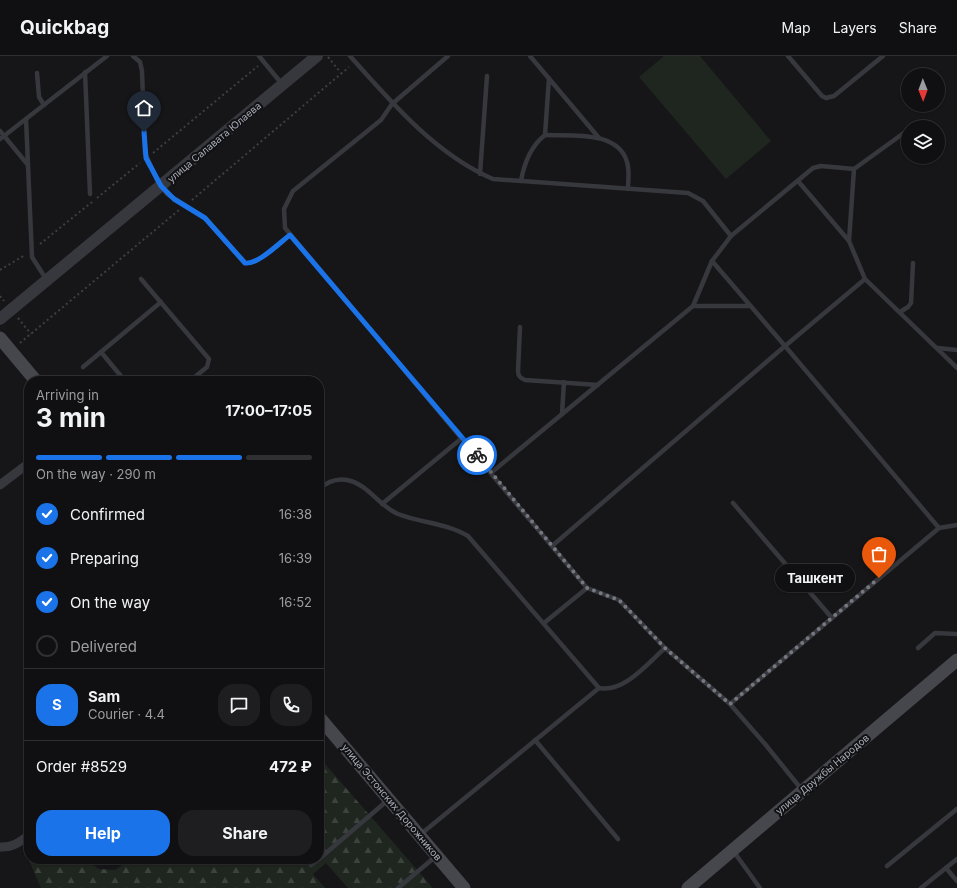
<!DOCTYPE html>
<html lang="en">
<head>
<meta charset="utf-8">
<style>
	body { margin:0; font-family:Inter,sans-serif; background:#1e1e20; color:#f1f3f6; height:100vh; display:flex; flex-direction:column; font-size:15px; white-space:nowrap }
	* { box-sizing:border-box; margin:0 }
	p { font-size:13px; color:#9c9d9f }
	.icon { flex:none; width:22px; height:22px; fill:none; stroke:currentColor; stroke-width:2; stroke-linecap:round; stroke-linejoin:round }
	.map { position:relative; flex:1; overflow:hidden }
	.details { position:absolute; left:24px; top:320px; width:300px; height:488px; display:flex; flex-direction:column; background:#101012; border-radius:16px; box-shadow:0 1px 3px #0004,0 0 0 1px #303032 }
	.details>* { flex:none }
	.needle { width:26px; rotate:179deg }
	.tools { position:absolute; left:901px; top:12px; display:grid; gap:8px }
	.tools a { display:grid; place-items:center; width:44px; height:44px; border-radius:50%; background:#101012; box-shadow:0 1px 3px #0004,0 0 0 1px #303032; font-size:20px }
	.pin { position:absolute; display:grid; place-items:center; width:34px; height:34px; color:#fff; margin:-41px -17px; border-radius:50% 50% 50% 0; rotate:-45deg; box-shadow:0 0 4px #0007 }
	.pin .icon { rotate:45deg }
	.courier { position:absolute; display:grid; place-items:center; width:40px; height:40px; margin:-20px; border:3px solid #1a73e8; border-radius:50%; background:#fff; color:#222; box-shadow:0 1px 5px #0007 }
	.bubble { position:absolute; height:28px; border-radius:14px; background:#101012; box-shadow:0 1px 3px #0004,0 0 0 1px #303032; font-size:13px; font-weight:700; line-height:28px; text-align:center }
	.headline em { font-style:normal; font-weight:700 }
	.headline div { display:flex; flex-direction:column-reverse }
	.headline { display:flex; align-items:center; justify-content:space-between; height:68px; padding:0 12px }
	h1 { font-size:26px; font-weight:700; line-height:30px }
	.bar { display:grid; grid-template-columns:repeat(4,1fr); gap:6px 4px; align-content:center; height:48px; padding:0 12px }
	.bar i { height:5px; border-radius:3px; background:#303032 }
	.bar .active { background:#1a73e8 }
	.bar p { grid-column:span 4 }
	.line { display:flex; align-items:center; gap:10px; padding:0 12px; border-top:1px solid #303032 }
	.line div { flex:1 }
	.round { display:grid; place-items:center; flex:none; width:42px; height:42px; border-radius:16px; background:#1e1e20 }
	ol { padding:0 12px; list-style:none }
	li { display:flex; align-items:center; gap:12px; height:44px }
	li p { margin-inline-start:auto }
	li .icon { padding:4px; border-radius:50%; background:#1a73e8; color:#fff; stroke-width:4 }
	li:last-child { color:#9c9d9f }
	li i { width:22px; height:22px; border:2px solid #303032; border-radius:50% }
	.button { display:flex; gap:8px; margin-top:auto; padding:8px 12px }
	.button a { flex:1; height:46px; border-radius:16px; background:#1a73e8; color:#fff; font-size:16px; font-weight:700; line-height:46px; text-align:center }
	.button a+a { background:#1e1e20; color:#f1f3f6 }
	header { display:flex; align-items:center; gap:24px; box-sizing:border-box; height:56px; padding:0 20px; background:#101012; border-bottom:1px solid #303032 }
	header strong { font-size:19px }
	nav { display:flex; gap:22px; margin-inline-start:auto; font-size:14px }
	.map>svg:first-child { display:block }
	.forest { fill:url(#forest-firs) }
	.garden { fill:#1e261f }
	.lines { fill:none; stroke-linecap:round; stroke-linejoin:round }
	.path { stroke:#3d3f44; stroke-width:2; stroke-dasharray:2 3; stroke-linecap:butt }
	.service { stroke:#37383d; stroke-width:4.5 }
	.minor { stroke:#37383d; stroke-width:9 }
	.tertiary { stroke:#37383d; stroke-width:12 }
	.secondary { stroke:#45474d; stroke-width:13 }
	.done { stroke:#757880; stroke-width:4; stroke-dasharray:0 7.2 }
	.route { stroke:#1a73e8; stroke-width:5 }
	.labels { text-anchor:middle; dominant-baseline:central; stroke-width:4; stroke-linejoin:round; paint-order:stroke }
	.street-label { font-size:10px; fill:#a8adb8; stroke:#111113 }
</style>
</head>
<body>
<header>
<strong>Quickbag</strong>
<nav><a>Map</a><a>Layers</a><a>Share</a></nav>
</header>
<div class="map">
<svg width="957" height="832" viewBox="0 0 957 832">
	<defs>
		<pattern id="forest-firs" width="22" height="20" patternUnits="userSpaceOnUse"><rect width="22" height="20" fill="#1e261f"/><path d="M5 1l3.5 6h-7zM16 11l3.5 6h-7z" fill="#3c433d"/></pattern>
	</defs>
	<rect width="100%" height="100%" fill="#161618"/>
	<path class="forest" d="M319,701l114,131h-85l-22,-25 -13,11 12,14h-284l-13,-30 57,1 14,10 16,1 16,-11h188z"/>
	<path class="garden" d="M664,0h36l71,85 -45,38 -87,-102z"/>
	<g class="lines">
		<g class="path">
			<path d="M328,1l13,16"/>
			<path d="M153,97l105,-87"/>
			<path d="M97,142l43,-35"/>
			<path d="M192,144l157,-133"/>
			<path d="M40,188l52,-42"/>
			<path d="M0,214l25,-15"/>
			<path d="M0,240l4,5"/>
			<path d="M18,262l13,16"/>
			<path d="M20,287l159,-133"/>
		</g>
		<g class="service">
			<path d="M133,0l7,6 2,9 3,82 13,29 9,12 38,24 40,45c13,2 34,-20 45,-28"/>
			<path d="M259,0l23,28"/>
			<path d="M350,0c40,45 86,99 143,123l195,14 15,8 28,35"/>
			<path d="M448,0l-56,48 -11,16 -88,71 -9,18 1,19 302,360 32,12 46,48"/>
			<path d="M530,0l69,82"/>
			<path d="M788,0l34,40 4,2 8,-2 49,-40"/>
			<path d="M85,16l5,122"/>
			<path d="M37,17l2,24 5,8"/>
			<path d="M26,63l2,46"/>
			<path d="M0,75l28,34 4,92 14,22"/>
			<path d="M545,79c25,1 73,-5 82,27 3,9 1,18 1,27"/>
			<path d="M0,83l107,-83"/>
			<path d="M480,118l7,-98"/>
			<path d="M521,125c3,-17 10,-35 24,-46l4,-57"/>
			<path d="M798,125l51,60 16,38"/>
			<path d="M849,185l5,-72 54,-39"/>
			<path d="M141,223l68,80 -2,8 -17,14"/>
			<path d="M693,250h57"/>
			<path d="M900,256l8,-5 3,-4 2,-40"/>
			<path d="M520,271l-2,44c0,5 2,7 7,9l73,5"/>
			<path d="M938,292l19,2"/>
			<path d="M101,296l24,29"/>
			<path d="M83,311l78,-65"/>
			<path d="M562,358l2,-32"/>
			<path d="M492,416l201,-166 19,-45 19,-25 82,-68 8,-2 33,3"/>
			<path d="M319,433c8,-7 18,-11 28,-9 21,4 32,26 51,34 23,9 49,9 70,22l131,152c25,5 49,-25 66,-40l65,56"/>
			<path d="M733,447l99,115"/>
			<path d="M382,448l80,-66"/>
			<path d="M939,472l18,-3"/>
			<path d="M552,490l233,-200 -73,-85"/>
			<path d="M544,567l43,-35"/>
			<path d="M918,592l17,-15 22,1"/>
			<path d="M535,684l83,99"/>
			<path d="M802,734l-37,-46 -35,-40 209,-176 -154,-182 80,-67 92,89"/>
			<path d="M421,778l178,-146"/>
			<path d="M734,796l26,36"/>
			<path d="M319,803l69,-59"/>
			<path d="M311,809l8,-6"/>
			<path d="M887,810l70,-57"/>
			<path d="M946,812l11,13"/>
			<path d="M398,832l37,-31"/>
			<path d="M921,832l36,-29"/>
		</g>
		<g class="minor">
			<path d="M0,429l29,-22"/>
			<path d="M0,791c12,1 20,-5 29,-12"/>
		</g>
		<path class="tertiary" d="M0,263l317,-263"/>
		<g class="secondary">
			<path d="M0,282l36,43"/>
			<path d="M319,661l145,171"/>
			<path d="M688,832l269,-228"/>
		</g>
	</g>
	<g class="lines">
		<path class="done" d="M477,399l110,133 32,12 46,48 65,56 149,-126"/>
		<path class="route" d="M144,76l2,26 15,28 13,13 31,19 40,45c13,2 34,-20 45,-28l187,220"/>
	</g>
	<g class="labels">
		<g class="street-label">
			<text transform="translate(214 86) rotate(-40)">улица Салавата Юлаева</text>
			<text transform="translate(822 718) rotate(-40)">улица Дружбы Народов</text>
			<text transform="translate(392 746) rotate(50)">улица Эстонских Дорожников</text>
		</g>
	</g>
</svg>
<div class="tools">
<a><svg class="needle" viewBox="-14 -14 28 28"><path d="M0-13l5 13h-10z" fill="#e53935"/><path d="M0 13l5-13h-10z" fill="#9c9d9f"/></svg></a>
<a><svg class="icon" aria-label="layers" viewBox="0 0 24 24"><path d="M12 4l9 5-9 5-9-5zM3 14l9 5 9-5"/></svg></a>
</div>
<div class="pin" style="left:879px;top:522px;background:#ea580c"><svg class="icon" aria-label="bag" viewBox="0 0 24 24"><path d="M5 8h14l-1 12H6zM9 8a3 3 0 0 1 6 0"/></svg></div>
<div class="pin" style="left:144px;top:76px;background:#1f2937"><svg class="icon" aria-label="home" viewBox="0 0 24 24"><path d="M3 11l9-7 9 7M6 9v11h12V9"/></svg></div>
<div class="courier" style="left:477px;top:399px"><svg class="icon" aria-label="bike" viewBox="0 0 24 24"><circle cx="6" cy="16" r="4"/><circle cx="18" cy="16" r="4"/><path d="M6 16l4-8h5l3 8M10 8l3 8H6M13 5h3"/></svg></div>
<div class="bubble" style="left:775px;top:508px;width:80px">Ташкент</div>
<section class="details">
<div class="headline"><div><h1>3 min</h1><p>Arriving in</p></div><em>17:00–17:05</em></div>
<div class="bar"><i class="active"></i><i class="active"></i><i class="active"></i><i></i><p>On the way · 290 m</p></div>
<ol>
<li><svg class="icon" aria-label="check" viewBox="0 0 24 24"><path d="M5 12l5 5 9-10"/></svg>Confirmed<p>16:38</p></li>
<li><svg class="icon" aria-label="check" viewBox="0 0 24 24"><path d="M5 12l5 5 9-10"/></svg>Preparing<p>16:39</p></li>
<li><svg class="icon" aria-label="check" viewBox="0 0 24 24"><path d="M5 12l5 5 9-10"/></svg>On the way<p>16:52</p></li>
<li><i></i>Delivered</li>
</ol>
<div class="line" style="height:72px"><b class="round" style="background:#1a73e8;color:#fff">S</b><div><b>Sam</b><p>Courier · 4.4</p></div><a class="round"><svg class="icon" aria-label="chat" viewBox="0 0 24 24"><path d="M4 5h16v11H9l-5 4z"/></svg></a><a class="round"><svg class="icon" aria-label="phone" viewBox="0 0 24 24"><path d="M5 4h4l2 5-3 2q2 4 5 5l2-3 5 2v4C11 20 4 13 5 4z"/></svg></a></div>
<div class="line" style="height:52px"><div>Order #8529</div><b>472 ₽</b></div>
<div class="button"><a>Help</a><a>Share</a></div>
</section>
</div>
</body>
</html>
